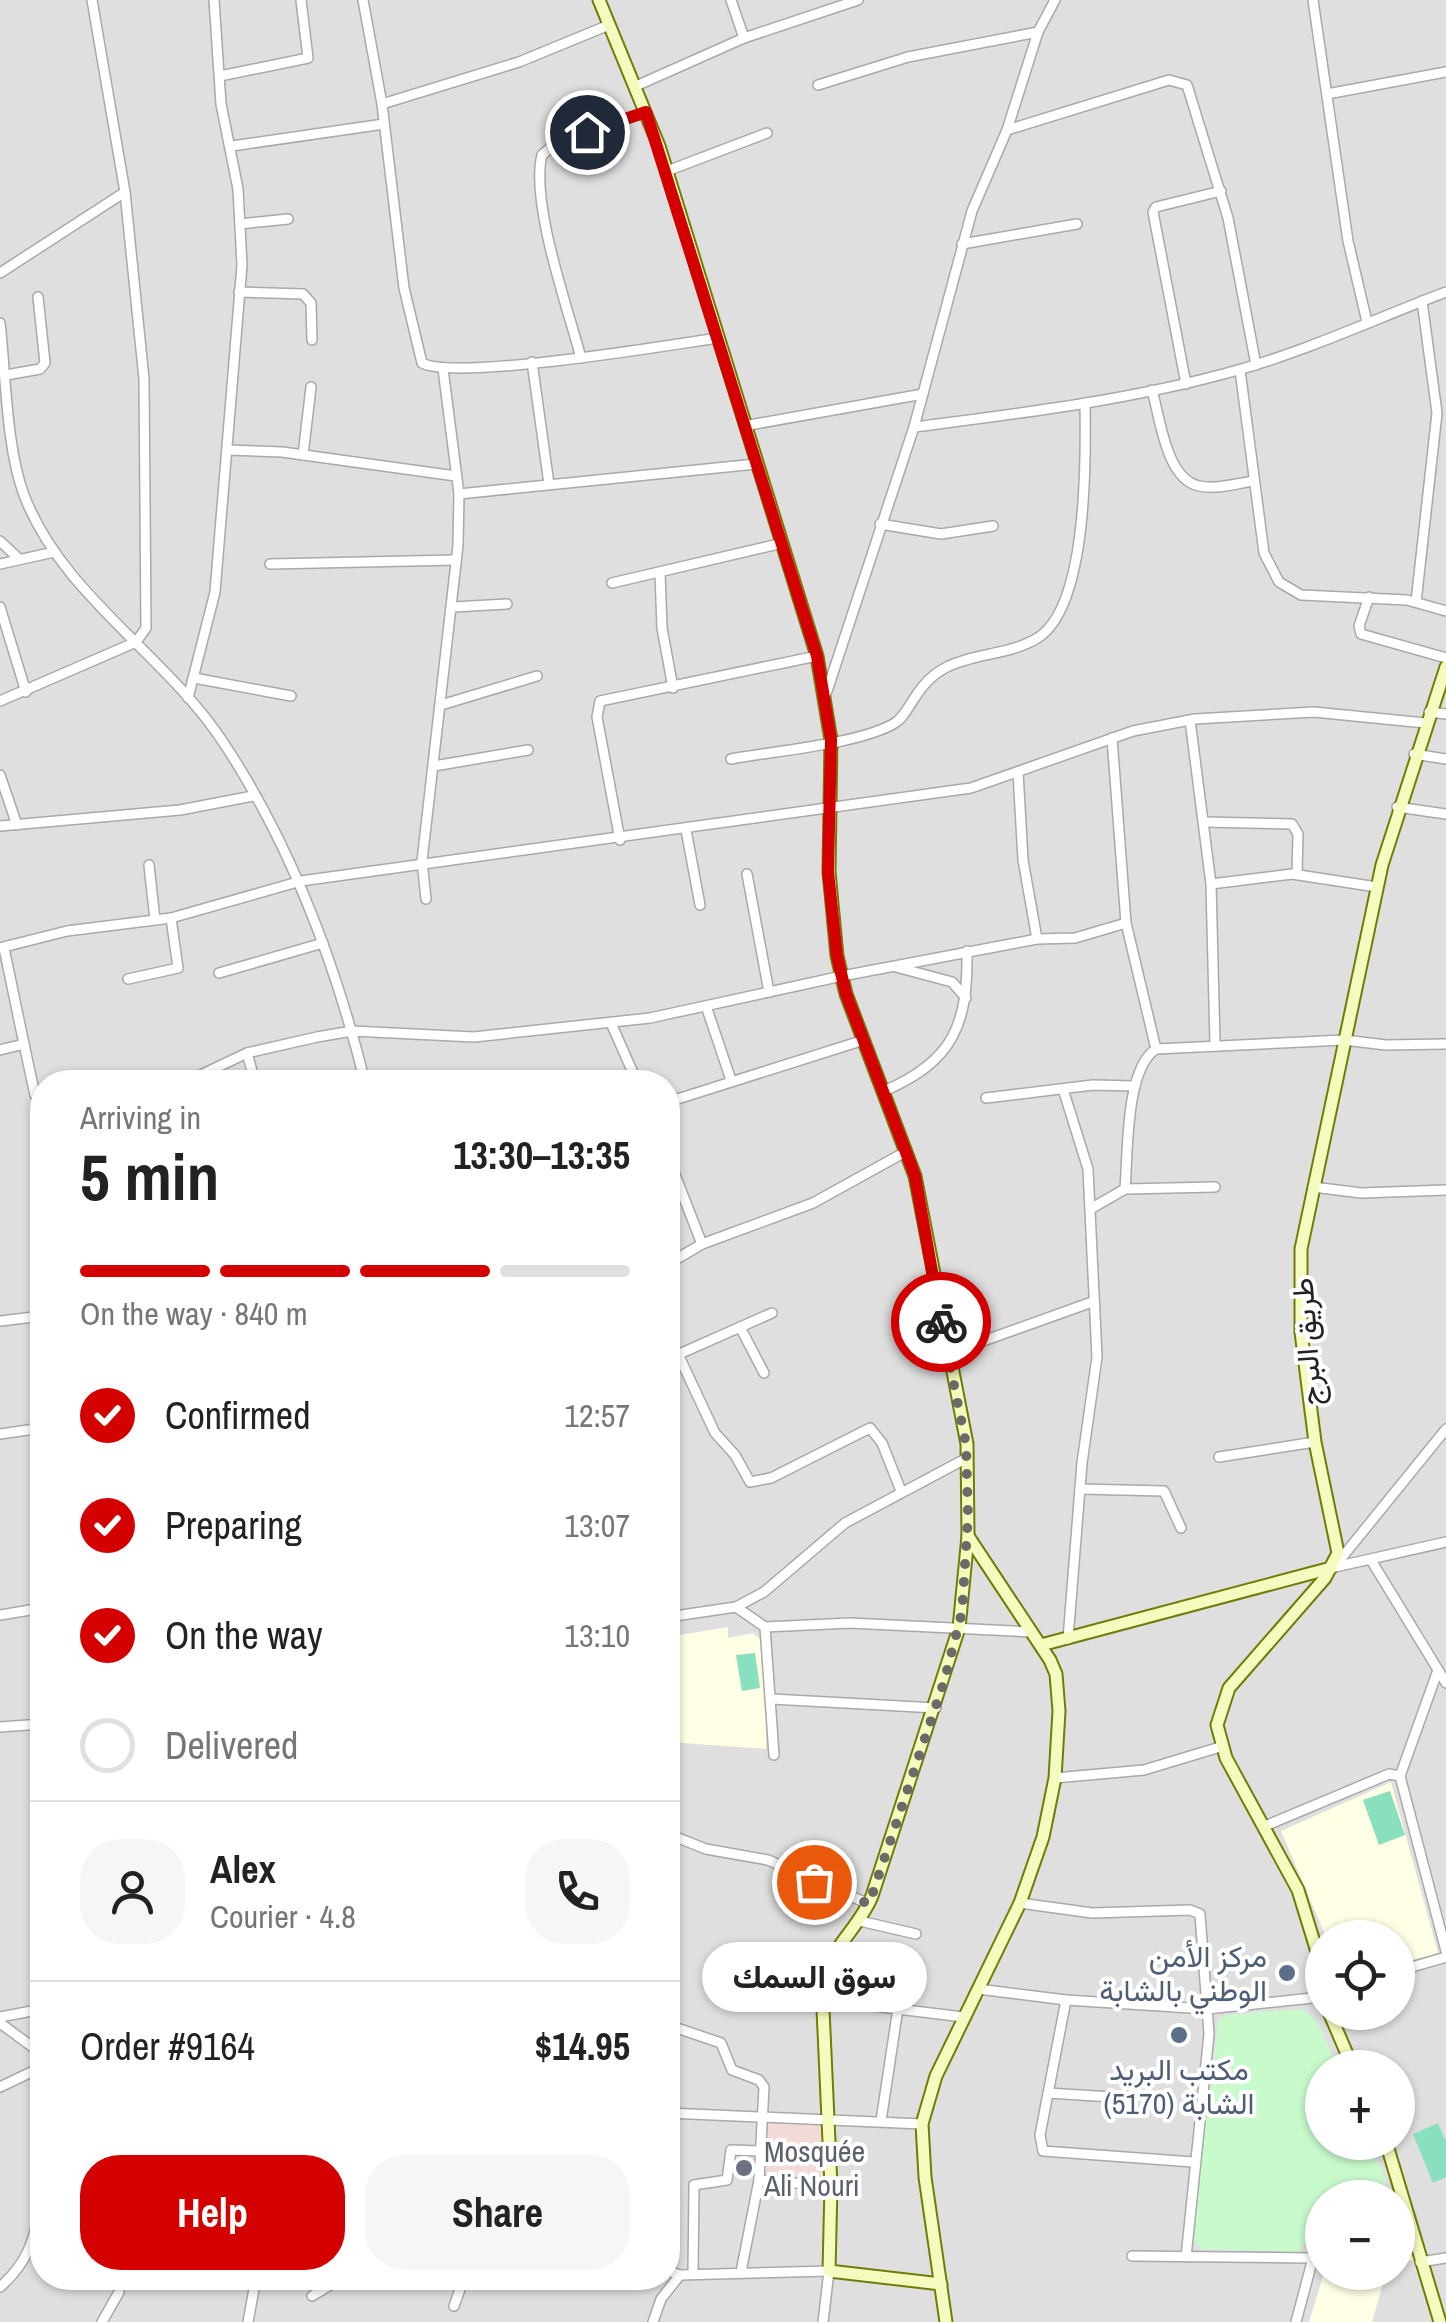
<!DOCTYPE html>
<html lang="en">
<head>
<meta charset="utf-8">
<style>
	body { margin:0; font-family:"Archivo Narrow",Vazirmatn,sans-serif; background:#f6f6f6; color:#222; height:100vh; display:flex; flex-direction:column; font-size:38px; white-space:nowrap }
	* { box-sizing:border-box; margin:0 }
	p { font-size:32px; color:#767676 }
	.icon { flex:none; width:55px; height:55px; fill:none; stroke:currentColor; stroke-width:2; stroke-linecap:round; stroke-linejoin:round }
	.map { position:relative; flex:1; overflow:hidden }
	.panel { position:absolute; left:30px; top:1070px; width:650px; height:1220px; display:flex; flex-direction:column; background:#fff; border-radius:40px; box-shadow:0 2px 8px #0004 }
	.panel>* { flex:none }
	.buttons { position:absolute; left:1305px; top:1920px; display:grid; gap:20px }
	.buttons a { display:grid; place-items:center; width:110px; height:110px; border-radius:50%; background:#fff; box-shadow:0 2px 8px #0004; font-size:50px }
	.pin { position:absolute; display:grid; place-items:center; width:85px; height:85px; color:#fff; margin:-42px; border:5px solid #fff; border-radius:50%; box-shadow:0 2px 10px #0007 }
	.courier { position:absolute; display:grid; place-items:center; width:100px; height:100px; margin:-50px; border:8px solid #d40000; border-radius:50%; background:#fff; color:#222; box-shadow:0 2px 12px #0007 }
	.bubble { position:absolute; height:70px; border-radius:35px; background:#fff; box-shadow:0 2px 8px #0004; font-size:32px; font-weight:800; line-height:70px; text-align:center }
	.overview em { font-style:normal; font-weight:800 }
	.overview div { display:flex; flex-direction:column-reverse }
	.overview { display:flex; align-items:center; justify-content:space-between; height:170px; padding:0 50px }
	h1 { font-size:65px; font-weight:800; line-height:75px }
	.bar { display:grid; grid-template-columns:repeat(4,1fr); gap:15px 10px; align-content:center; height:120px; padding:0 50px }
	.bar i { height:12px; border-radius:8px; background:#e0e0e0 }
	.bar .on { background:#d40000 }
	.bar p { grid-column:span 4 }
	.line { display:flex; align-items:center; gap:25px; padding:0 50px; border-top:2px solid #e0e0e0 }
	.line div { flex:1 }
	.round { display:grid; place-items:center; flex:none; width:105px; height:105px; border-radius:40px; background:#f6f6f6 }
	ol { padding:0 50px; list-style:none }
	li { display:flex; align-items:center; gap:30px; height:110px }
	li p { margin-inline-start:auto }
	li .icon { padding:10px; border-radius:50%; background:#d40000; color:#fff; stroke-width:4 }
	li:last-child { color:#767676 }
	li i { width:55px; height:55px; border:5px solid #e0e0e0; border-radius:50% }
	.button { display:flex; gap:20px; margin-top:auto; padding:20px 50px }
	.button a { flex:1; height:115px; border-radius:40px; background:#d40000; color:#fff; font-size:40px; font-weight:800; line-height:115px; text-align:center }
	.button a+a { background:#f6f6f6; color:#222 }
	.map>svg:first-child { display:block }
	.residential { fill:#e0dfdf; fill-rule:evenodd }
	.commercial { fill:#f2dad9 }
	.education { fill:#ffffe5 }
	.park { fill:#c8facc }
	.pitch { fill:#88e0be }
	.lines { fill:none; stroke-linecap:round; stroke-linejoin:round }
	.street-casing { stroke:#a9a9a9; stroke-width:12 }
	.secondary-casing { stroke:#707d05; stroke-width:15 }
	.street { stroke:#fff; stroke-width:9 }
	.secondary { stroke:#f7fabf; stroke-width:11 }
	.done { stroke:#6b6a68; stroke-width:10; stroke-dasharray:0 18 }
	.route { stroke:#d40000; stroke-width:12 }
	.service-dot { fill:#5c6f8a; stroke:#fff; stroke-width:4 }
	.worship-dot { fill:#6b7280; stroke:#fff; stroke-width:4 }
	.labels { text-anchor:middle; dominant-baseline:central; stroke-width:8; stroke-linejoin:round; paint-order:stroke }
	.street-label { font-size:30px; fill:#222; stroke:#fff }
	.service-label { font-size:30px; fill:#4e5e75; stroke:#fff; text-anchor:end }
	.worship-label { font-size:30px; fill:#5b616d; stroke:#fff; text-anchor:start }
</style>
</head>
<body>
<div class="map">
<svg width="1446" height="2322" viewBox="0 0 1446 2322">
	<rect width="100%" height="100%" fill="#f2efe9"/>
	<path class="residential" d="M0,0h1446v2322h-1446zM42,1082h626v1196h-626zM1322,1938h76v74h-76zM1322,2068h76v74h-76zM1322,2198h76v74h-76z"/>
	<path class="commercial" d="M758,2121l66,3 1,66 -70,-4z"/>
	<g class="education">
		<path d="M728,1627v11l25,-5 13,11v105l-98,-7v-105z"/>
		<path d="M1391,1782l47,171 -40,11v-26l-72,-1 -45,-106z"/>
		<path d="M1408,2201l15,57 -25,5v-60z"/>
		<path d="M1324,2273h62l-14,49h-63z"/>
	</g>
	<path class="park" d="M1302,2009l15,12 21,46 -16,1v74l48,1 16,37 -2,10 -12,7 -50,1v12l-5,1 -8,27 -12,14 -94,-3 -9,-8 9,-124 6,-6 9,-91 8,-5z"/>
	<g class="pitch">
		<path d="M755,1653l5,35 -18,3 -6,-36z"/>
		<path d="M1390,1791l15,44 -26,10 -16,-45z"/>
		<path d="M1438,2123l8,19v35l-13,6 -20,-49z"/>
	</g>
	<g class="lines">
		<g class="street-casing">
			<g id="street">
				<path d="M363,0l19,104 22,184 18,75c34,18 247,-18 296,-25"/>
				<path d="M731,0l13,38"/>
				<path d="M1313,0l35,241 19,81"/>
				<path d="M220,76l88,-18 -7,-58"/>
				<path d="M818,85l90,-28 130,-25"/>
				<path d="M636,86l108,-48 114,-38"/>
				<path d="M1327,94l119,-22"/>
				<path d="M382,104l137,-42 90,-37"/>
				<path d="M1007,130l162,-50 18,5 41,133 28,147"/>
				<path d="M232,146l152,-22"/>
				<path d="M667,171l100,-38"/>
				<path d="M240,224l48,-5"/>
				<path d="M962,244l115,-20"/>
				<path d="M0,273l125,-81"/>
				<path d="M239,292l64,2 8,9 1,37"/>
				<path d="M0,323c6,52 6,124 24,172 38,100 141,159 199,247 69,104 112,220 142,340"/>
				<path d="M581,358c-13,-49 -51,-156 -39,-203l15,-13 89,-30"/>
				<path d="M532,362l17,122"/>
				<path d="M1240,370l24,183 15,29 22,13 106,5 39,11"/>
				<path d="M6,375l34,-6 5,-6 -7,-66"/>
				<path d="M1186,384l-33,-172 3,-5 65,-16"/>
				<path d="M1152,390c8,28 14,89 47,96 17,4 39,-3 55,-5"/>
				<path d="M744,426l179,-32"/>
				<path d="M914,427c108,-14 218,-27 324,-57 71,-20 139,-52 208,-78"/>
				<path d="M227,450l55,2 174,24"/>
				<path d="M303,455l8,-68"/>
				<path d="M459,494l297,-30"/>
				<path d="M880,524l61,10 52,-8"/>
				<path d="M0,541l18,17"/>
				<path d="M0,564l54,-12"/>
				<path d="M270,564l186,-4"/>
				<path d="M660,573l2,55 11,60"/>
				<path d="M612,583l171,-40"/>
				<path d="M1369,597l-10,29 2,8 85,24"/>
				<path d="M1416,602l21,-189 -15,-112"/>
				<path d="M0,607l26,85"/>
				<path d="M453,607l54,-3"/>
				<path d="M194,678l97,18"/>
				<path d="M826,694l88,-267 58,-216 35,-81 31,-98 17,-32"/>
				<path d="M188,698l27,-106 27,-327 -4,-76 -17,-85 -7,-104"/>
				<path d="M0,701l136,-59 10,-14 -2,-249 -19,-187 -33,-192"/>
				<path d="M441,705l96,-29"/>
				<path d="M1429,712l17,2"/>
				<path d="M1190,720l21,164 4,159"/>
				<path d="M1112,738l14,185"/>
				<path d="M1414,754l32,5"/>
				<path d="M731,759c43,-8 129,-15 164,-36 15,-9 20,-39 50,-55 28,-15 67,-13 94,-31 49,-33 47,-181 46,-234"/>
				<path d="M434,766l94,-16"/>
				<path d="M1018,772l5,88 14,79"/>
				<path d="M0,775l17,50"/>
				<path d="M1397,807l49,7"/>
				<path d="M1204,822l88,2 6,10 -1,40"/>
				<path d="M0,826l180,-16 73,-14"/>
				<path d="M686,830l14,75"/>
				<path d="M620,840l-23,-123 3,-16 217,-45"/>
				<path d="M149,865l6,55"/>
				<path d="M747,874l22,118"/>
				<path d="M1211,884l81,-10 85,13"/>
				<path d="M426,899l-4,-38 36,-316 1,-51 -16,-125"/>
				<path d="M0,948l67,-17 104,-13 130,-37 670,-93 162,-57 62,-12 119,-7 111,11"/>
				<path d="M4,948l20,96"/>
				<path d="M896,967l56,15 14,16"/>
				<path d="M219,973l104,-30"/>
				<path d="M128,979l50,-11 -7,-50"/>
				<path d="M706,1006l25,74"/>
				<path d="M611,1023l26,59"/>
				<path d="M0,1050l24,-6 11,51"/>
				<path d="M247,1053l8,29"/>
				<path d="M167,1082h19"/>
				<path d="M186,1082l61,-29 70,-16 35,-6 122,6 176,-19 192,-42 195,-37 38,-1 51,-15 30,126"/>
				<path d="M1063,1089l25,80 9,188 -15,106 -14,176"/>
				<path d="M884,1091c70,-30 84,-67 83,-140"/>
				<path d="M986,1098l107,-13 42,1"/>
				<path d="M668,1102l196,-62"/>
				<path d="M668,1157l34,87"/>
				<path d="M1313,1187l48,6 85,-3"/>
				<path d="M1125,1189c3,-35 0,-120 31,-140l188,-9 42,5 60,-1"/>
				<path d="M1092,1208l33,-19 90,-2"/>
				<path d="M668,1264l34,-20 111,-41 94,-52"/>
				<path d="M0,1321l42,-5"/>
				<path d="M740,1327l24,46"/>
				<path d="M678,1354l37,79 20,22 15,27 21,-4 99,-50 12,15 19,48"/>
				<path d="M947,1354l145,-52"/>
				<path d="M668,1359l104,-46"/>
				<path d="M0,1434l42,-6"/>
				<path d="M1219,1457l96,-15"/>
				<path d="M1080,1489l84,2 17,37"/>
				<path d="M1371,1560l75,123"/>
				<path d="M1335,1566l111,-137"/>
				<path d="M1335,1567l111,-25"/>
				<path d="M736,1607l29,20 85,-4 181,9"/>
				<path d="M0,1615l42,-7"/>
				<path d="M668,1617l68,-10 28,-15 81,-69 122,-65"/>
				<path d="M765,1627l9,128"/>
				<path d="M772,1699l164,9"/>
				<path d="M0,1727l42,-3"/>
				<path d="M1400,1776l38,-106"/>
				<path d="M1055,1778l89,-8 76,-23"/>
				<path d="M1265,1826l124,-52 11,2 46,175"/>
				<path d="M668,1834l38,15 62,11 101,44"/>
				<path d="M1020,1903l72,10 98,-3 10,4 9,120 -23,223"/>
				<path d="M860,1921l56,13"/>
				<path d="M1398,1971l48,-14"/>
				<path d="M978,1989l88,11 141,9 115,-12"/>
				<path d="M714,1991l108,-4"/>
				<path d="M1066,2000l-26,135 3,16 150,11"/>
				<path d="M821,2006l44,-1 98,12"/>
				<path d="M0,2017l42,-8"/>
				<path d="M0,2023l42,31"/>
				<path d="M668,2025l53,18 11,27 27,10 5,7 -5,93 -18,92"/>
				<path d="M0,2087l42,-20"/>
				<path d="M1048,2093l80,5"/>
				<path d="M668,2113l254,11"/>
				<path d="M881,2121l17,-113"/>
				<path d="M759,2180l72,6"/>
				<path d="M1132,2256l179,2"/>
				<path d="M1420,2262l26,-4"/>
				<path d="M668,2271l12,4 149,-4 -6,51"/>
				<path d="M693,2274l1,-89 33,-5 4,-30 29,1"/>
				<path d="M0,2287c28,-24 34,-48 42,-83"/>
				<path d="M312,2296l30,-18"/>
				<path d="M454,2306l10,-28"/>
				<path d="M102,2322l17,-30"/>
				<path d="M248,2322l8,-44"/>
				<path d="M653,2322l8,-23 19,-24"/>
				<path d="M1296,2322l26,-98"/>
			</g>
		</g>
		<g class="secondary-casing">
			<g id="secondary">
				<path d="M599,0l60,146 158,510 14,84 -2,132 8,84 9,38 69,182 52,268 1,92 -9,92 -87,268c-13,33 -46,55 -50,91l9,199 -2,85 112,13"/>
				<path d="M1041,1645l290,-77"/>
				<path d="M1322,1968l-24,-78 -72,-132 -9,-33 12,-37 96,-110 13,-25 -23,-111 -14,-110v-83l81,-384 64,-198"/>
				<path d="M1329,2012l24,56"/>
				<path d="M1386,2142l54,180"/>
				<path d="M946,2322l-21,-145 -3,-53 14,-48 84,-173 23,-66 12,-59 4,-67 -3,-37 -6,-14 -82,-124"/>
			</g>
		</g>
		<use href="#street" class="street"/>
		<use href="#secondary" class="secondary"/>
	</g>
	<g class="lines">
		<path class="done" d="M814,1882l55,22 75,-222 18,-70 6,-96 -2,-72 -25,-122"/>
		<path class="route" d="M587,132l59,-20 171,544 14,84 -3,132 9,84 9,38 69,182 26,146"/>
	</g>
	<g class="service-dot">
		<circle cx="1287" cy="1973" r="10"/>
		<circle cx="1179" cy="2035" r="10"/>
	</g>
	<circle class="worship-dot" cx="744" cy="2168" r="10"/>
	<g class="labels">
		<g class="street-label">
			<text transform="translate(1306 1342) rotate(-94)">طريق البرج</text>
		</g>
		<g class="service-label">
			<text x="1267" y="1956">مركز الأمن<tspan x="1267" dy="34">الوطني بالشابة</tspan></text>
			<text x="1179" y="2069" text-anchor="middle">مكتب البريد<tspan x="1179" dy="34">الشابة (5170)</tspan></text>
		</g>
		<g class="worship-label">
			<text x="764" y="2151">Mosquée<tspan x="764" dy="34">Ali Nouri</tspan></text>
		</g>
	</g>
</svg>
<div class="buttons">
<a><svg class="icon" aria-label="locate" viewBox="0 0 24 24"><circle cx="12" cy="12" r="6"/><path d="M12 2v4M12 18v4M2 12h4M18 12h4"/></svg></a>
<a>+</a>
<a>−</a>
</div>
<div class="pin" style="left:814px;top:1882px;background:#ea580c"><svg class="icon" aria-label="bag" viewBox="0 0 24 24"><path d="M5 8h14l-1 12H6zM9 8a3 3 0 0 1 6 0"/></svg></div>
<div class="pin" style="left:587px;top:132px;background:#1f2937"><svg class="icon" aria-label="home" viewBox="0 0 24 24"><path d="M3 11l9-7 9 7M6 9v11h12V9"/></svg></div>
<div class="courier" style="left:941px;top:1322px"><svg class="icon" aria-label="bike" viewBox="0 0 24 24"><circle cx="6" cy="16" r="4"/><circle cx="18" cy="16" r="4"/><path d="M6 16l4-8h5l3 8M10 8l3 8H6M13 5h3"/></svg></div>
<div class="bubble" style="left:702px;top:1942px;width:225px">سوق السمك</div>
<section class="panel">
<div class="overview"><div><h1>5 min</h1><p>Arriving in</p></div><em>13:30–13:35</em></div>
<div class="bar"><i class="on"></i><i class="on"></i><i class="on"></i><i></i><p>On the way · 840 m</p></div>
<ol>
<li><svg class="icon" aria-label="check" viewBox="0 0 24 24"><path d="M5 12l5 5 9-10"/></svg>Confirmed<p>12:57</p></li>
<li><svg class="icon" aria-label="check" viewBox="0 0 24 24"><path d="M5 12l5 5 9-10"/></svg>Preparing<p>13:07</p></li>
<li><svg class="icon" aria-label="check" viewBox="0 0 24 24"><path d="M5 12l5 5 9-10"/></svg>On the way<p>13:10</p></li>
<li><i></i>Delivered</li>
</ol>
<div class="line" style="height:180px"><a class="round"><svg class="icon" aria-label="person" viewBox="0 0 24 24"><circle cx="12" cy="8" r="4"/><path d="M4 21q1-7 8-7t8 7"/></svg></a><div><b>Alex</b><p>Courier · 4.8</p></div><a class="round"><svg class="icon" aria-label="phone" viewBox="0 0 24 24"><path d="M5 4h4l2 5-3 2q2 4 5 5l2-3 5 2v4C11 20 4 13 5 4z"/></svg></a></div>
<div class="line" style="height:130px"><div>Order #9164</div><b>$14.95</b></div>
<div class="button"><a>Help</a><a>Share</a></div>
</section>
</div>
</body>
</html>
